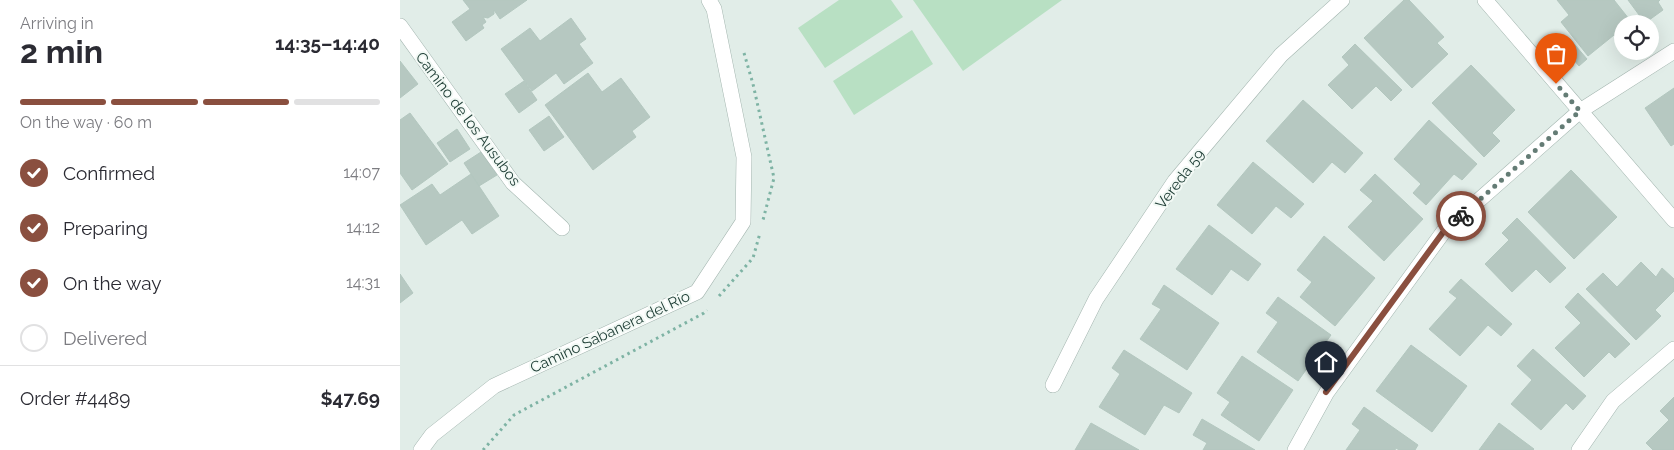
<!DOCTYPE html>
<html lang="en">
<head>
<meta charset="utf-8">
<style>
	body { margin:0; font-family:Raleway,sans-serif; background:#f2f2f3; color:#2b2b33; height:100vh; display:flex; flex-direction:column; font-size:19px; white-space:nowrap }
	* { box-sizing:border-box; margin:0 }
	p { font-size:16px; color:#7c7c81 }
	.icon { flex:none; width:28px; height:28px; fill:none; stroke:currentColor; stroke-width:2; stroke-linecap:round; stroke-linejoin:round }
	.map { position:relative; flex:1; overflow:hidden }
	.sheet { display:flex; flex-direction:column; background:#fff; width:400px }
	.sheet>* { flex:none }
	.tools { position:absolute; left:1214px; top:15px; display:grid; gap:10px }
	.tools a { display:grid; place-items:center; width:45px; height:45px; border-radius:50%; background:#fff; box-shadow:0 5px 20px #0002; font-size:25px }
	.pin { position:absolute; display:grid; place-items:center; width:42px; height:42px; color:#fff; margin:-51px -21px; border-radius:50% 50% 50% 0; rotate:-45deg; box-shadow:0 0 5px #0007 }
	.pin .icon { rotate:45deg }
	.courier { position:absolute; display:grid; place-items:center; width:50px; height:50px; margin:-25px; border:4px solid #8a4f3f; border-radius:50%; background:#fff; color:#222; box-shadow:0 1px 6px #0007 }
	.overview em { font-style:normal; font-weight:700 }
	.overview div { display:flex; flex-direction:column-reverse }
	.overview { display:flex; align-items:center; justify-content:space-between; height:85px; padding:0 20px }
	h1 { font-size:32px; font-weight:700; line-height:38px }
	.bar { display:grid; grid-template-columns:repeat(4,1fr); gap:8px 5px; align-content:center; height:60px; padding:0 20px }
	.bar i { height:6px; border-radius:4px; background:#e1e1e2 }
	.bar .selected { background:#8a4f3f }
	.bar p { grid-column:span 4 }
	.line { display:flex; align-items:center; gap:12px; padding:0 20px; border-top:1px solid #e1e1e2 }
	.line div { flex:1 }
	ol { padding:0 20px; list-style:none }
	li { display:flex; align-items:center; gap:15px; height:55px }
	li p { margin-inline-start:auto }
	li .icon { padding:5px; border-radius:50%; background:#8a4f3f; color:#fff; stroke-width:4 }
	li:last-child { color:#7c7c81 }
	li i { width:28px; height:28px; border:2px solid #e1e1e2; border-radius:50% }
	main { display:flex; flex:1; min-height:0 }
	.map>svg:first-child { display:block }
	.green { fill:#b8e0c3 }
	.building { fill:#b6c8c1; stroke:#b3c7bf }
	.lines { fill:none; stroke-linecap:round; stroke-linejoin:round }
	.minor-casing { stroke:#a3b5af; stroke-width:16 }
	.path { stroke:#7eb3a4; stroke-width:3; stroke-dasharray:2.5 4; stroke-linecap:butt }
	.minor { stroke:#fff; stroke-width:15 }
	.done { stroke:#647c75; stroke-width:5; stroke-dasharray:0 9 }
	.route { stroke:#8a4f3f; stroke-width:6 }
	.labels { text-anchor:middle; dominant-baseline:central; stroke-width:4; stroke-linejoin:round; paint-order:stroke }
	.street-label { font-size:15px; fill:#203f37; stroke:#f2f9f5 }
</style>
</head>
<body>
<main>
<section class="sheet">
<div class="overview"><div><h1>2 min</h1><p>Arriving in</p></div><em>14:35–14:40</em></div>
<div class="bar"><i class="selected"></i><i class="selected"></i><i class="selected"></i><i></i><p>On the way · 60 m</p></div>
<ol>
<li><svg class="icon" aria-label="check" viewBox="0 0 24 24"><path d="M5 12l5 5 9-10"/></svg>Confirmed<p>14:07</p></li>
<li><svg class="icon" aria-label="check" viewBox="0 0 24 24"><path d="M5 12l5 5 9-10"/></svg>Preparing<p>14:12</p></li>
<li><svg class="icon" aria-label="check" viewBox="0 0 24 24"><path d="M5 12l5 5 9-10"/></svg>On the way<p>14:31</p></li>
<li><i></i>Delivered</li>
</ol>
<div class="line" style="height:65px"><div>Order #4489</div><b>$47.69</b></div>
</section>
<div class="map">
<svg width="1274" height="450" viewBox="0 0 1274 450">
	<rect width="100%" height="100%" fill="#e1ede8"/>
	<g class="green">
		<path d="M439,0h52l12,17 -78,51 -27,-40z"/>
		<path d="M513,0h149l-99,71z"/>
		<path d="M512,30l21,34 -79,51 -21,-34z"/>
	</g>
	<g class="building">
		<path d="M63,0h64l-27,19 -6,-9v4l-6,4 -5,-1 3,5 -4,3 2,3 -18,13 -14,-19 18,-13z"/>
		<path d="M1004,0h5l35,37 -7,6 11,11 -36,34 -48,-50z"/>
		<path d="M1157,0h57l19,24h-11v18l-1,1 -7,-8 -26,21 -27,-34 8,-7z"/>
		<path d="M1228,0h32l-2,2 5,8 -18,13z"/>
		<path d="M171,18l15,21 -7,5 14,19 -29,21 -8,-11 -24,18 -31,-42 29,-21 10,13z"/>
		<path d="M1169,38l18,21 -8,7 -18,-21z"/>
		<path d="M955,44l47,46 -11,11 -15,-15 -24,23 -24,-24 21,-20 -7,-8z"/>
		<path d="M0,61l18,23 -18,14z"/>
		<path d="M1071,65l44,45 -23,23 8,8 -16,16 -52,-54z"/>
		<path d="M188,73l14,19 19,-14 29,39 -18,14 4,6 -43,33 -48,-65z"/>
		<path d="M124,81l13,19 -18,13 -14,-19z"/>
		<path d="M1274,88v56l-3,2 -26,-38z"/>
		<path d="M903,100l60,53 -18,20 -13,-11 -19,21 -47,-42z"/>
		<path d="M10,113l38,51 -36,26 -12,-17v-53z"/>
		<path d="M149,116l15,21 -20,14 -15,-21z"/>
		<path d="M1029,120l48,44 -15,16 -8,-6 -28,31 -13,-12 8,-9 -27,-25z"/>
		<path d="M57,129l13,20 -20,13 -13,-19z"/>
		<path d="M81,152l16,23 -18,11 -15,-23z"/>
		<path d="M853,162l51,42 -13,14 -15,-12 -24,28 -35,-29z"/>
		<path d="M1171,170l46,47 -43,42 -46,-47z"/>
		<path d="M71,174l28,42 -27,18 -10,-14 -36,25 -26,-40 32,-21 8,11z"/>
		<path d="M975,174l48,45 -39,42 -36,-34 25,-26 -13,-11z"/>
		<path d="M1117,218l49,50 -16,15 -14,-14 -24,23 -27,-28 24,-24 -7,-7z"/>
		<path d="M809,225l52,39 -13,17 -17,-12 -19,26 -36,-26z"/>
		<path d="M924,236l51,42 -40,48 -35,-29 12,-15 -15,-12z"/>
		<path d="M1241,262l15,15 6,-9 12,11v12l-19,19 6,6 -25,24 -50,-51 17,-16 14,14z"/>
		<path d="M0,274l13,19 -13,10z"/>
		<path d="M1061,279l51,45 -11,12 -13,-11 -28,31 -31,-27 28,-31 -8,-6z"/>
		<path d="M764,285l55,38 -32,47 -47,-31 21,-30 -9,-5z"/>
		<path d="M1178,293l52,51 -15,14 -6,-6 -25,25 -29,-29 26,-25 -16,-16z"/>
		<path d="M878,297l53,38 -33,46 -41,-29 21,-30 -12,-9z"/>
		<path d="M1011,345l56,41 -35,46 -56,-41z"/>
		<path d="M1133,349l53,47 -13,14 -7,-7 -25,27 -30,-26 21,-24 -15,-14z"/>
		<path d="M724,350l68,43 -13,20 -15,-8 -19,30 -46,-28 21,-33 -8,-6z"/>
		<path d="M842,356l51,34 -34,51 -38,-26 9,-13 -13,-9z"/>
		<path d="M1274,397v53h-21l-7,-7 23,-23 -9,-9z"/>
		<path d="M964,407l54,38 -3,5h-16l-3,-2 -1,2h-49l14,-20 -8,-6z"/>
		<path d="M802,419l53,31h-52l4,-7 -14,-8z"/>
		<path d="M691,423l48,27h-64z"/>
		<path d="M1099,423l35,26 -1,1h-54z"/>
	</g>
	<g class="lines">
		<g class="minor-casing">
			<g id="minor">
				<path d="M1085,0l189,220"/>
				<path d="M0,26l113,157 49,45"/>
				<path d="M653,385l43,-86 79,-118 106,-126 61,-55"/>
				<path d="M21,450l11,-15 62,-49 203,-94 46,-70 1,-65 -30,-148 -5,-9"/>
				<path d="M895,450l32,-58 117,-161 136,-120 94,-60"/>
				<path d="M1179,450l34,-49 61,-52"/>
			</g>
		</g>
		<g class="path">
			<path d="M344,53l9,31 21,94 -11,42"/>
			<path d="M319,296l34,-38 7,-25"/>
			<path d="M83,450l31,-35 190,-102 3,-3"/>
		</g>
		<use href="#minor" class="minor"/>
	</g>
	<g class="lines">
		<path class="done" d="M1061,216l119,-105 -24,-27"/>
		<path class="route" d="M926,392l118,-161 17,-15"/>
	</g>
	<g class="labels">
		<g class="street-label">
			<text transform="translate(68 119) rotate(53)">Camino de los Ausubos</text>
			<text transform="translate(780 179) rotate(-53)">Vereda 59</text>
			<text transform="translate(210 332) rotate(-25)">Camino Sabanera del Río</text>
		</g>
	</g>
</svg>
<div class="tools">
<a><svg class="icon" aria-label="locate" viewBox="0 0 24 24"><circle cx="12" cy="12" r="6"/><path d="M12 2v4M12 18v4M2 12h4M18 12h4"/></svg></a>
</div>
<div class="pin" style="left:1156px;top:84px;background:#ea580c"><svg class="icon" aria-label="bag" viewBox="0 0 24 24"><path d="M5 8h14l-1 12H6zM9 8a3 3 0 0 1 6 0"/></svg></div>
<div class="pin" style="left:926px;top:392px;background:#1f2937"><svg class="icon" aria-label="home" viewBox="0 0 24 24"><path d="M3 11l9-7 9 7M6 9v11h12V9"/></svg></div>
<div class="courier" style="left:1061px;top:216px"><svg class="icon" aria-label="bike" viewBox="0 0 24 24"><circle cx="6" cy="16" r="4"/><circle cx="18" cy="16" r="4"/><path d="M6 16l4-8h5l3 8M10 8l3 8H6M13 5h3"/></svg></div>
</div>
</main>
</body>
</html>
